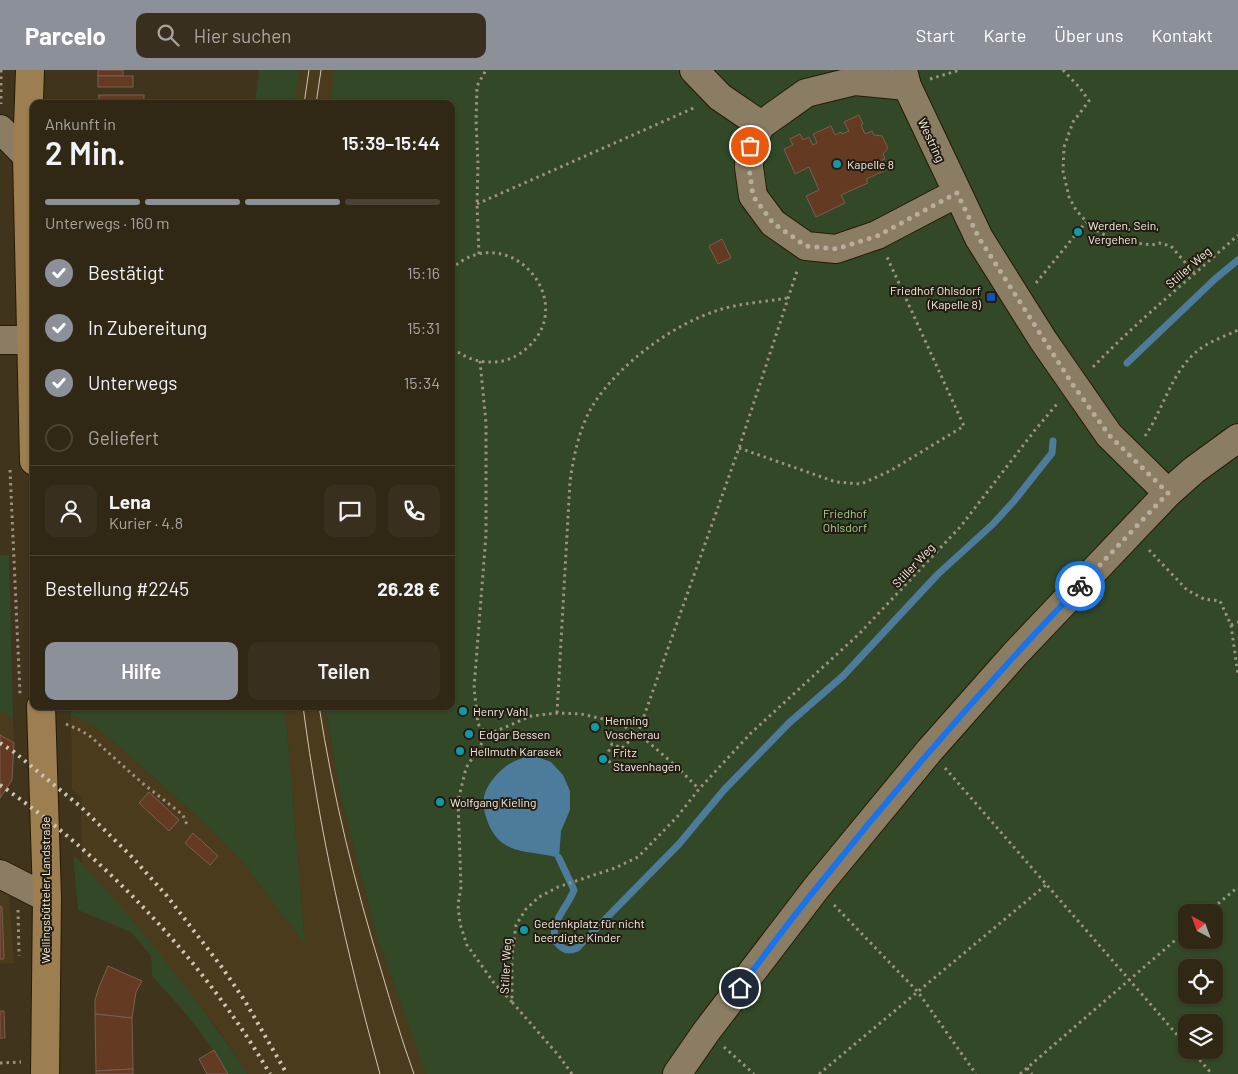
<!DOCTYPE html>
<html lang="de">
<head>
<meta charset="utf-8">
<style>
	body { margin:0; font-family:Barlow,sans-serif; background:#382f1e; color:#f1f3f6; height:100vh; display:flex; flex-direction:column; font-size:19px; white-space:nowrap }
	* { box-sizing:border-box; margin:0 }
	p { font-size:16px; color:#a8a5a0 }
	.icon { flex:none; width:28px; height:28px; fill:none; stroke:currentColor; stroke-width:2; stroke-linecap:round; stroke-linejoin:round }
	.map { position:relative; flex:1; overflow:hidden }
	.side { position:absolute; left:30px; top:30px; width:425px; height:610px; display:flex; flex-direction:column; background:#302715; border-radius:10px; box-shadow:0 1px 4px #0004,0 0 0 1px #4b4434 }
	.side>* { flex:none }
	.needle { width:32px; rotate:319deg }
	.fabs { position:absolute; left:1178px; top:834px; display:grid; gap:10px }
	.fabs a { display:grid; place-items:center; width:45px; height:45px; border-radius:10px; background:#302715; box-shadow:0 1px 4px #0004,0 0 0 1px #4b4434; font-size:25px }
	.pin { position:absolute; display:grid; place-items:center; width:42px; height:42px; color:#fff; margin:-21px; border:2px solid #fff; border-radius:50%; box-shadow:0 1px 5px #0007 }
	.courier { position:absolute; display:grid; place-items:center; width:50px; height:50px; margin:-25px; border:4px solid #1a73e8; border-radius:50%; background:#fff; color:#222; box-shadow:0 1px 6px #0007 }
	.head em { font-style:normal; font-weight:600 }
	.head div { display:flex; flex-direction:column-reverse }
	.head { display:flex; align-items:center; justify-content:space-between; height:85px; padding:0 15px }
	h1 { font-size:32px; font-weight:600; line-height:38px }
	.bar { display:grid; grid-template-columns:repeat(4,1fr); gap:8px 5px; align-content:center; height:60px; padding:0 15px }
	.bar i { height:6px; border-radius:4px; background:#4b4434 }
	.bar .selected { background:#8c9099 }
	.bar p { grid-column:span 4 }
	.line { display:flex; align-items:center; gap:12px; padding:0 15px; border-top:1px solid #4b4434 }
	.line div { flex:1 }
	.round { display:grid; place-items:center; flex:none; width:52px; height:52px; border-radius:10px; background:#382f1e }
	ol { padding:0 15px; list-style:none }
	li { display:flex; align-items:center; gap:15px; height:55px }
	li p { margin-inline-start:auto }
	li .icon { padding:5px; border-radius:50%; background:#8c9099; color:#fff; stroke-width:4 }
	li:last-child { color:#a8a5a0 }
	li i { width:28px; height:28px; border:2px solid #4b4434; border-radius:50% }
	.action { display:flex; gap:10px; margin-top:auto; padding:10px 15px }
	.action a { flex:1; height:58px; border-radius:10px; background:#8c9099; color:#fff; font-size:20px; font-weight:600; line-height:58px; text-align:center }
	.action a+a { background:#382f1e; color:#f1f3f6 }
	header { display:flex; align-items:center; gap:30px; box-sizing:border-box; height:70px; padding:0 25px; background:#8c9099; color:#fff }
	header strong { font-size:24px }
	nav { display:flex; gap:28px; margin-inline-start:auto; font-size:18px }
	.search { width:350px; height:45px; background:#382f1e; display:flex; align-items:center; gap:12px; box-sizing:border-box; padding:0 18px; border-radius:10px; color:#a8a5a0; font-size:19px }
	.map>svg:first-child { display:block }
	.built { fill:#4b3b1d }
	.green { fill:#324827; fill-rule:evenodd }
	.water { fill:#4d7b9b }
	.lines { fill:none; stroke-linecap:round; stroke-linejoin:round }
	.stream { stroke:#4d7b9b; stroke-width:7 }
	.building { fill:#653a22; stroke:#795f51 }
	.minor-casing { stroke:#271b04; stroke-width:30 }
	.major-casing { stroke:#271b04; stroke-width:30 }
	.path { stroke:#9c927f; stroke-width:3; stroke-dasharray:2.5 4; stroke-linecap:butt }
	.minor { stroke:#8b7d64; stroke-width:28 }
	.major { stroke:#9c7e51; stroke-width:28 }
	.tram { stroke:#cfc6b6; stroke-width:1 }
	.rail { stroke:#cfc6b6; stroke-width:4; stroke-dasharray:2.5 5; stroke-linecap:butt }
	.done { stroke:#b6ad9b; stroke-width:5; stroke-dasharray:0 9 }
	.route { stroke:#1a73e8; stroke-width:6 }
	.culture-dot { fill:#0f9aa8; stroke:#221c12; stroke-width:2 }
	.transit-dot { fill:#1a4fb4; stroke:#221c12; stroke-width:2 }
	.labels { text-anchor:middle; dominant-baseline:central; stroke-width:4; stroke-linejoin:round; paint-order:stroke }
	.street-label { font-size:12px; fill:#f6eee0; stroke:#221c12 }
	.poi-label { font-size:12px; fill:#f6eee0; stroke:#221c12; text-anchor:start }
	.park-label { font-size:12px; fill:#a5d391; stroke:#221c12 }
</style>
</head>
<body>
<header>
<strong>Parcelo</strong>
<div class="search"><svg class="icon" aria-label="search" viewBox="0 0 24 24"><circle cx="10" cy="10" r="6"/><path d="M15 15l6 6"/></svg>Hier suchen</div>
<nav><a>Start</a><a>Karte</a><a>Über uns</a><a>Kontakt</a></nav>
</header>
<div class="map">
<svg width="1238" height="1004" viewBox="0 0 1238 1004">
	<rect width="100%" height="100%" fill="#40341c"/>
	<g class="built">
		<path d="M299,0h36l-5,34h-35z"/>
		<path d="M285,636h40l16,92 36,139 49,137h-178l-31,-46 -79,-101 -56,-63 -1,-67 -9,-7 -1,-75 22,9 112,99 41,43 59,78z"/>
		<path d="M0,641l13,8 1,24 -2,37 -12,18z"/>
		<path d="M0,810l8,4 6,79 -14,1z"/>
	</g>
	<g class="green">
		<path d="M259,0h40l-4,34h-40z"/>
		<path d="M335,0h903v1004h-812l-49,-137 -36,-139 -16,-92h126v-602h-121zM1186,842h28v28h-28zM1186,898h28v27h-28zM1186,952h28v28h-28z"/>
		<path d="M9,485l4,164 -13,-8v-156z"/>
		<path d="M71,636h214l20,239 -59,-79 -41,-43 -112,-99 -22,-9z"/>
		<path d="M73,784c65,68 123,143 175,220h-20c-22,-38 -46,-66 -76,-98l-1,-20 -20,-24 -53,-22z"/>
	</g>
	<path class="water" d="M535,686l16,6 12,13 7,16v19l-9,21 -2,27c-18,-6 -38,-3 -55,-14 -8,-5 -14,-15 -17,-24 -3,-8 -5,-19 -2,-27 5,-14 21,-30 35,-34 4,-2 10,-2 15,-3z"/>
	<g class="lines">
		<g class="stream">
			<path d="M1127,293l88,-84 23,-19"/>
			<path d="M559,788l15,32c-7,18 -21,28 -20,49 7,9 12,14 23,9l102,-104 45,-54 65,-67 54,-47 95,-102 55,-50 21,-23 38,-48 1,-12"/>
		</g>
	</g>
	<g class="building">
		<rect x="98" y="0" width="25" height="6"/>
		<rect x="98" y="6" width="35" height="11"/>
		<rect x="99" y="25" width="45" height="9"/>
		<path d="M859,45l4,9 -2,1 4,9 7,-3 2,4 8,1 6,12 -5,6 2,5 -3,1 4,10 -20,9 2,4 -27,12 4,8 -29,14 -10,-21 13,-6 -10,-23 -14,7 -11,-25 9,-4 -3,-6 10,-5 3,6 6,-3 4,8 4,-2 -4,-9 18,-8 4,9 6,-3 1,2 7,-3 -5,-9z"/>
		<path d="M722,169l9,19 -13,6 -9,-18z"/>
		<path d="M0,665l14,8 -2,37 -12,18z"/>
		<path d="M149,722l30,28 -10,11 -30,-28z"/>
		<path d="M193,763l25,23 -8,9 -25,-22z"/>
		<path d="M0,836l2,1 2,52h-4z"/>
		<path d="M108,896l34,15 -6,11 -4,26 -37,-4v-14l4,-13z"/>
		<path d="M0,941h4l1,27h-5z"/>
		<path d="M95,944l37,4 1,51 -37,2z"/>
		<path d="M214,980l14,24h-21l-8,-15z"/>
		<path d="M133,999v5h-37v-3z"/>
	</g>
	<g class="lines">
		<g class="minor-casing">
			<g id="minor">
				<path d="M694,0l26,27 41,28"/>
				<path d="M903,0l4,16 72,152 64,102 66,95 59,58"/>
				<path d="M907,16l-52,-5 -49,12 -45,32 -11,21 -1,21 4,29 20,27 33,23 30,3 41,-14 80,-42"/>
				<path d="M0,59l27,27"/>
				<path d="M0,270h31"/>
				<path d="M0,804l47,24"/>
				<path d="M677,1004l29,-42 111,-145 113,-137 85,-96 153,-161 26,-23 44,-32"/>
			</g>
		</g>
		<g class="major-casing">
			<g id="major">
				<path d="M30,0l-3,86 7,305"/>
				<path d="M41,636l6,192 -2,176"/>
			</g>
		</g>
		<g class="path">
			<path d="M1,0v34"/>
			<path d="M1063,0l17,18 9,13 -16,21 -9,25 -1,24 6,26 7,13 16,18 24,13 36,4 7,-2 12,3 24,28"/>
			<path d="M930,9l30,-9"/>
			<path d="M477,134l219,-97"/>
			<path d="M479,184l-2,-50 1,-40 -2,-43 1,-35 9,-16"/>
			<path d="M451,199c58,-52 129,33 76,79 -9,8 -19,13 -31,14 -17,1 -33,-4 -45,-16"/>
			<path d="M1036,213l50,-61"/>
			<path d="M480,291l6,62v112l-12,153 4,36 9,11"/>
			<path d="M1093,297c45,-47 97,-88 145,-132"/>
			<path d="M1145,366c20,-29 28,-72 61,-91 10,-6 22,-10 32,-15"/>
			<path d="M739,378l97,34 25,2 29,-13 74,-45 -77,-169"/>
			<path d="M10,400l10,224"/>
			<path d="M1149,480l38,40 17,9 16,2 11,24 7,50"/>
			<path d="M1231,555l7,-3"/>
			<path d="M557,643l13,-232c4,-26 9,-53 23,-76 26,-41 80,-81 126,-95 21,-7 46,-8 68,-12"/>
			<path d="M66,654l16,7 9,6 50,45 42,33 5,12"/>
			<path d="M614,698l-8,-11 6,-13 10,4 16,-15 101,-285 59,-180"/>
			<path d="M945,698l241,277"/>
			<path d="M834,835l84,87 58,82"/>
			<path d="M18,840l1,46"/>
			<path d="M1208,842l30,-25"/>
			<path d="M512,932l-18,-19 -27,-38 -7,-21 -2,-19 3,-18 -3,-86 8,-33 21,-33 44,-19 26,-3 24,1 31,7 26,12 40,35 21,21"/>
			<path d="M724,977l30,27"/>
			<path d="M1191,980l21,24"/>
			<path d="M0,993l21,-1"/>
			<path d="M1027,998l5,6"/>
			<path d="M572,1004l-13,-18 -47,-54v-46l4,-31 10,-16 13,-12 19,-10 57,-19 23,-11 39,-40 22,-28 52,-56 108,-99 102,-108 74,-96 22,-26"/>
			<path d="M819,1004l228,-190"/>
			<path d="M1020,1004l166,-143"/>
		</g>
		<use href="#minor" class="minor"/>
		<use href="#major" class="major"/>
		<g class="tram">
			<path d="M304,34l5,-34"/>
			<path d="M316,34l5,-34"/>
			<path d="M303,636c16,124 44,248 77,368"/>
			<path d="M319,636c14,90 36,179 63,267 10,34 20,68 32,101"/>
		</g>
		<g class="rail">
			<path d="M0,673l14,9 67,55 51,50 35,39 54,70 24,35 42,73"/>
			<path d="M0,715c106,72 206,179 270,289"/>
		</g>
	</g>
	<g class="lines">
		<path class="done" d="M750,76l-1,21 4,29 20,27 33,23 30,3 41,-13 80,-43 22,45 94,147 36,50 59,58 -88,93"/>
		<path class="route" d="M740,918c25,-34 51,-69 78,-102 83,-104 170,-204 262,-300"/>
	</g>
	<g class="culture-dot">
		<circle cx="837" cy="94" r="5"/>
		<circle cx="1078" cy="162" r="5"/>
		<circle cx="463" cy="641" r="5"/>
		<circle cx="595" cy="657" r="5"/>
		<circle cx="469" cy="664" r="5"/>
		<circle cx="460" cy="681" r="5"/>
		<circle cx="603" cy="689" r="5"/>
		<circle cx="440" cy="732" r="5"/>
		<circle cx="524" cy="860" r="5"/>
	</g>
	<rect class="transit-dot" x="986" y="222" width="10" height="10" rx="2.5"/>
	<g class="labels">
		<g class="street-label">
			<text transform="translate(932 70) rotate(65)">Westring</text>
			<text transform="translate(1188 197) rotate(-41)">Stiller Weg</text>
			<text transform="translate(913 495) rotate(-47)">Stiller Weg</text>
			<text transform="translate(45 820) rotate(-90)">Wellingsbütteler Landstraße</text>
			<text transform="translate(505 896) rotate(-87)">Stiller Weg</text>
		</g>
		<g class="poi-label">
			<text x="847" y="94">Kapelle 8</text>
			<text x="1088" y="155">Werden, Sein,<tspan x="1088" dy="14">Vergehen</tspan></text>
			<text x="981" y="220" text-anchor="end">Friedhof Ohlsdorf<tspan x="981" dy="14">(Kapelle 8)</tspan></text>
			<text x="473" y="641">Henry Vahl</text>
			<text x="605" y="650">Henning<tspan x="605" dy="14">Voscherau</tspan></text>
			<text x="479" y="664">Edgar Bessen</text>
			<text x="470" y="681">Hellmuth Karasek</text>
			<text x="613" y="682">Fritz<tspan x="613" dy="14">Stavenhagen</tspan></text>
			<text x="450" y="732">Wolfgang Kieling</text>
			<text x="534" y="853">Gedenkplatz für nicht<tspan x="534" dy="14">beerdigte Kinder</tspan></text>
		</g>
		<g class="park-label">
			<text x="845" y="443">Friedhof<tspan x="845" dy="14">Ohlsdorf</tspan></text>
		</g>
	</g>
</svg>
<div class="fabs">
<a><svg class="needle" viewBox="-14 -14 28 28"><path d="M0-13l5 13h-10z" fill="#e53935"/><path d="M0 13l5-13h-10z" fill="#a8a5a0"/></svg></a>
<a><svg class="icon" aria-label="locate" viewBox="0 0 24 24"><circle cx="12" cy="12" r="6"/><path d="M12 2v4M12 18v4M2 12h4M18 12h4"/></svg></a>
<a><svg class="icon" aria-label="layers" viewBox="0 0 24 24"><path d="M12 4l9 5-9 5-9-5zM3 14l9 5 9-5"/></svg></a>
</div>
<div class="pin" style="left:750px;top:76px;background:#ea580c"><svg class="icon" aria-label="bag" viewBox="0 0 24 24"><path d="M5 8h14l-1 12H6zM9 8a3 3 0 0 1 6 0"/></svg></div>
<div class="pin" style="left:740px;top:918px;background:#1f2937"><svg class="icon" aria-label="home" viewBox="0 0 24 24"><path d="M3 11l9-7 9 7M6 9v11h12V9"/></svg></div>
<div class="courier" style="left:1080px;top:516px"><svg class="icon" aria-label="bike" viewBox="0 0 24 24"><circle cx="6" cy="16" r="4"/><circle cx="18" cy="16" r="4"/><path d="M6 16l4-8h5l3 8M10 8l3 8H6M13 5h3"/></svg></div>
<section class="side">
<div class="head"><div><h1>2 Min.</h1><p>Ankunft in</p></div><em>15:39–15:44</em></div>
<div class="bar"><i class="selected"></i><i class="selected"></i><i class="selected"></i><i></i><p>Unterwegs · 160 m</p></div>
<ol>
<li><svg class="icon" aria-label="check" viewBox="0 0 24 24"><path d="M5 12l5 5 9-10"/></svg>Bestätigt<p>15:16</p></li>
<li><svg class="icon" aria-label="check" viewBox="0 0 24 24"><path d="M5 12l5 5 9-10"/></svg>In Zubereitung<p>15:31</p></li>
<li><svg class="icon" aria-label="check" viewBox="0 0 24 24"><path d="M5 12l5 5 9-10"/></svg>Unterwegs<p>15:34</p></li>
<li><i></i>Geliefert</li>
</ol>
<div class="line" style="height:90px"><a class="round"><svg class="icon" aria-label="person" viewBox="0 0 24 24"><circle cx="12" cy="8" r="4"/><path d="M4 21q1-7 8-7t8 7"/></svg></a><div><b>Lena</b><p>Kurier · 4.8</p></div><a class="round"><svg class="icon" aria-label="chat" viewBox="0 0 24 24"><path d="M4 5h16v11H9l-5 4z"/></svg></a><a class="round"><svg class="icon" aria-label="phone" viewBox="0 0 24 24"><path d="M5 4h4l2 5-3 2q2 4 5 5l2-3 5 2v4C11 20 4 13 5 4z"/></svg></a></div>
<div class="line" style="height:65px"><div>Bestellung #2245</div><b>26.28 €</b></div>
<div class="action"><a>Hilfe</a><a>Teilen</a></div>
</section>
</div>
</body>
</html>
